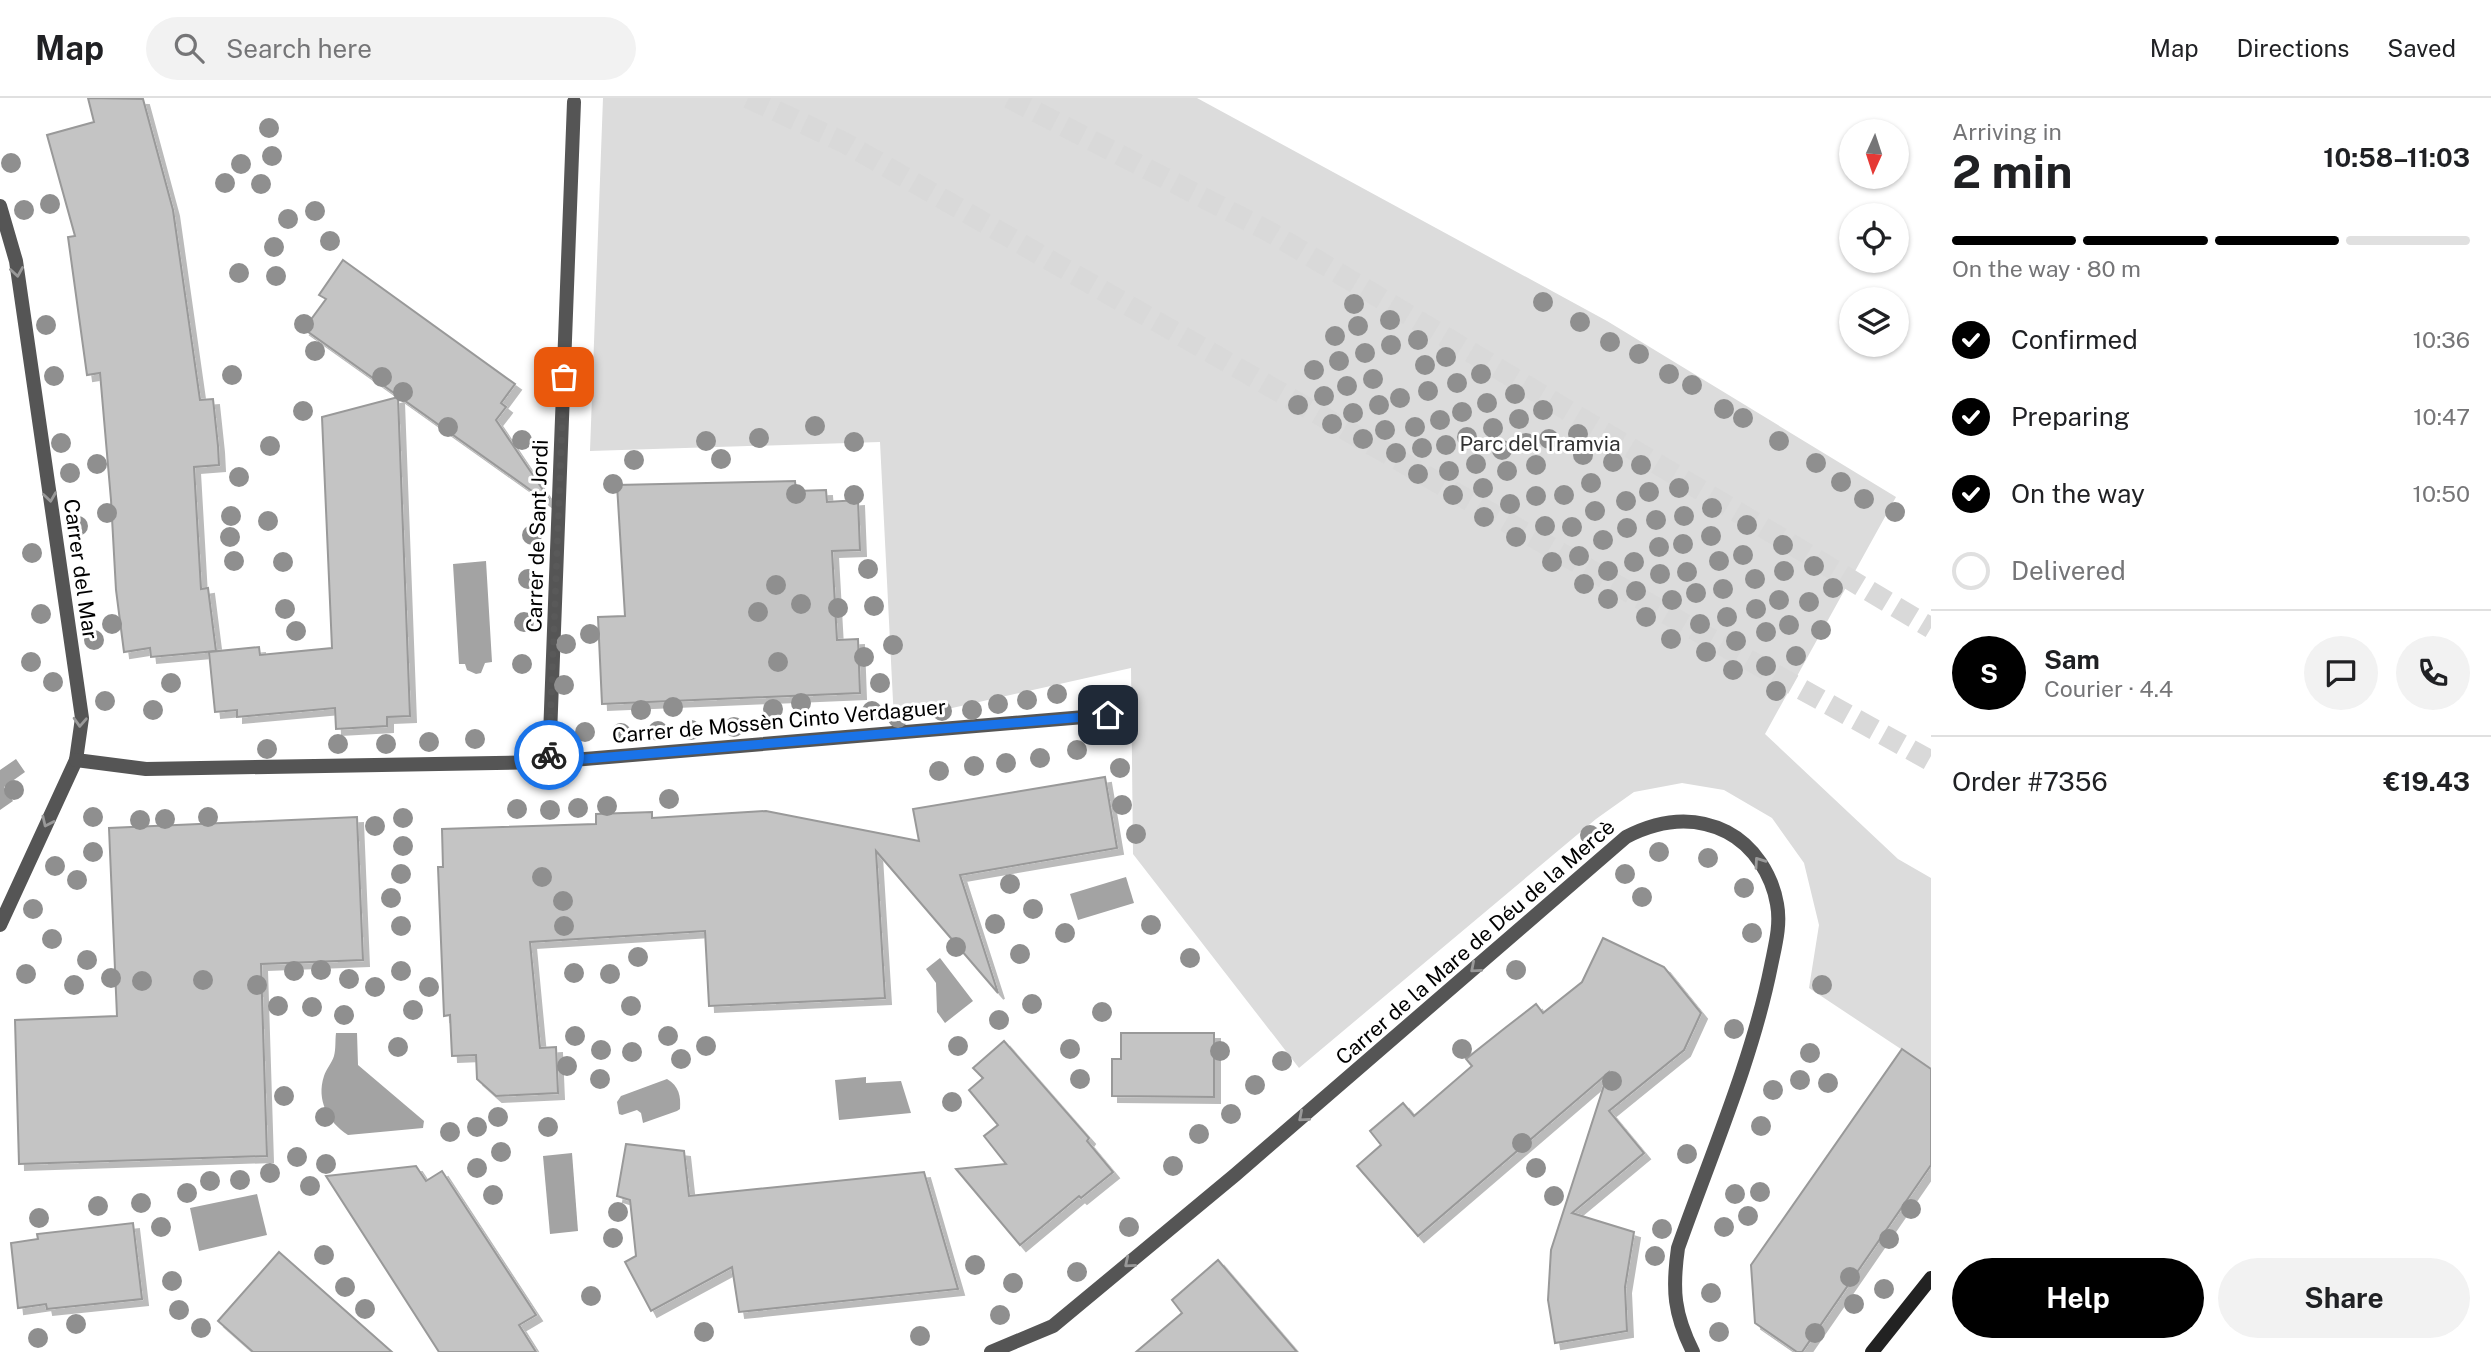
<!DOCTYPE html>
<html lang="en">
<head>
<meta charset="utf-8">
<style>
	body { margin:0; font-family:"Public Sans",sans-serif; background:#f2f2f2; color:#202124; height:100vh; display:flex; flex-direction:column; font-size:26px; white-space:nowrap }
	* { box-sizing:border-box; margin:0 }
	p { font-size:23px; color:#757577 }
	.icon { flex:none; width:38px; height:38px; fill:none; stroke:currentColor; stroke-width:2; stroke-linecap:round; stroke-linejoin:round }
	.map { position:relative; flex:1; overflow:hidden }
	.panel { display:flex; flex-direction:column; background:#fff; width:560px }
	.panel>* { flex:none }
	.needle { width:46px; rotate:183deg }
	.buttons { position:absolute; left:1839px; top:21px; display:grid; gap:14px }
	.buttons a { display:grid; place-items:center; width:70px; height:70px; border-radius:50%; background:#fff; box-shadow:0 2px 5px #0004; font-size:35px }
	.pin { position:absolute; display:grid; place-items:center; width:60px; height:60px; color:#fff; margin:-30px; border-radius:14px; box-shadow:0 4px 10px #0006 }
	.courier { position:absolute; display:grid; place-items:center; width:70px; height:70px; margin:-35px; border:5px solid #1a73e8; border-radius:50%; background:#fff; color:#222; box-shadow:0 2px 9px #0007 }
	.headline em { font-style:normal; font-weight:700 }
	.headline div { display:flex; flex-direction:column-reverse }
	.headline { display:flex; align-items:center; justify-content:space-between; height:119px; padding:0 21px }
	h1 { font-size:46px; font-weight:700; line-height:52px }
	.bar { display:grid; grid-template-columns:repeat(4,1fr); gap:10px 7px; align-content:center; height:84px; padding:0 21px }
	.bar i { height:9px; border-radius:5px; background:#e0e0e0 }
	.bar .on { background:#000 }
	.bar p { grid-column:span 4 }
	.line { display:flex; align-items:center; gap:18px; padding:0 21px; border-top:2px solid #e0e0e0 }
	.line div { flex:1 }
	.round { display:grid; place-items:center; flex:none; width:74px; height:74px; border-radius:37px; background:#f2f2f2 }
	ol { padding:0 21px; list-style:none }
	li { display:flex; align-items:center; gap:21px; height:77px }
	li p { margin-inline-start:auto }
	li .icon { padding:7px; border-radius:50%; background:#000; color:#fff; stroke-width:4 }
	li:last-child { color:#757577 }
	li i { width:38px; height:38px; border:4px solid #e0e0e0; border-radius:50% }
	.button { display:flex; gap:14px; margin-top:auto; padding:14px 21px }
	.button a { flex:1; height:80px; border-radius:42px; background:#000; color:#fff; font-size:28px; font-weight:700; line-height:80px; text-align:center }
	.button a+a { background:#f2f2f2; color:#202124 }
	header { display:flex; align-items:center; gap:42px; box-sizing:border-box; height:98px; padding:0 35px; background:#fff; border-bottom:2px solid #e0e0e0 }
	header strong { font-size:33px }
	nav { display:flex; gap:38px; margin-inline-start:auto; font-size:24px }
	.search { width:490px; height:63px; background:#f2f2f2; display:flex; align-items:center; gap:18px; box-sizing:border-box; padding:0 24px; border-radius:38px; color:#757577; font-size:26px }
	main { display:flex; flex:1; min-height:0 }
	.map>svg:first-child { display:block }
	.green { fill:#dcdcdc }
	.water { fill:#a3a3a3 }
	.building { fill:#c4c4c4; stroke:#999; stroke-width:2; filter:url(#shadow) }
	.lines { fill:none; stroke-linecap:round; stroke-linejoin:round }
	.highway-tunnel { stroke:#d9d9d9; stroke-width:21; stroke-dasharray:21 10; stroke-linecap:butt }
	.street { stroke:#555; stroke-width:14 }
	.secondary { stroke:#222; stroke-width:14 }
	.tree { fill:#8f8f8f }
	.oneway { stroke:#999 }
	.done { stroke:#595959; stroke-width:7; stroke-dasharray:0 12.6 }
	.route { stroke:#1a73e8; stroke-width:9 }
	.labels { text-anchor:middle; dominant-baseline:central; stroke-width:6; stroke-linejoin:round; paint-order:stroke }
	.park-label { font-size:21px; fill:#333; stroke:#fff }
	.street-label { font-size:21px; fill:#000; stroke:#fff }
</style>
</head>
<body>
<header>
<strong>Map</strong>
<div class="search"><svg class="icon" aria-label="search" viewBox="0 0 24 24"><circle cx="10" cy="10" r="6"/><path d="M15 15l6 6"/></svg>Search here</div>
<nav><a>Map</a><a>Directions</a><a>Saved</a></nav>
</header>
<main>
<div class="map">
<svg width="1931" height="1254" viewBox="0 0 1931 1254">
	<defs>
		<filter id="shadow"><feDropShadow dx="6" dy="6" stdDeviation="0" flood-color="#0004"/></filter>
	</defs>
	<rect width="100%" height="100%" fill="#fff"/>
	<path class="green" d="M603,0h594l410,223 289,176 -131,237 133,125 33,19v191l-122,-81 10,-63 -15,-62 -32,-45 -48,-28 -42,-7 -48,9 -38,27 -297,249 -166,-214 -2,-186 -237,53 -14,-279 -290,9z"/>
	<g class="water">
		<path d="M486,463l6,101 -7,1 -4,10 -5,1 -9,-4 -2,-6h-6l-6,-100z"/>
		<path d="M16,661l9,13 -21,15 9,14 -13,9v-40z"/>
		<path d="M1126,779l8,26 -56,17 -8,-26z"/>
		<path d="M940,860l33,43 -28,22 -8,-11 -1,-29 -10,-14z"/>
		<path d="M336,935h21l1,32 66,56 -1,7 -75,7c-20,-13 -32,-35 -24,-59 2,-7 8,-13 10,-20 2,-7 1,-15 2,-23z"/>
		<path d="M866,979v6l35,-2 10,32 -72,7 -4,-40z"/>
		<path d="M667,981c12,7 14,17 13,30l-3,2 -34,12 -2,-10 -4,-3 -15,5 -3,-1 -2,-12 4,-6z"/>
		<path d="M572,1055l6,78 -28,3 -7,-78z"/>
		<path d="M257,1096l10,41 -68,16 -9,-43z"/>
	</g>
	<g class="building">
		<path d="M88,0l55,1 30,111 27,190 13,-1 5,47 1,19 -25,2 7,122 7,-1 8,63 -65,6 -1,-9 -26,4 -8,-62 -5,-90 -11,-127 -13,2 -19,-138 7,-1 -28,-101 47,-13z"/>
		<path d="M343,162l172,124 -14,19 5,4 -10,13 53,79 -3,2 -242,-172 22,-30 -7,-4z"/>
		<path d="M398,299l12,319 -23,1v9l-51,3 -1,-21 -98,9v-7l-22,2 -6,-60 50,-5 1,8 72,-7 -10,-231z"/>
		<path d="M795,383l1,10 30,-1 1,12 31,-2 2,50 -28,1 5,89 21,-1 2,54 -258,11 -4,-87 27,-1 -8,-131z"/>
		<path d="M1105,679l12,71 -157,27 38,118 -122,-142 9,147 -176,8 -4,-75 -175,11 10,106 16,-1 2,46 -62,3 -19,-17 -1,-24 -24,1 -2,-41 -6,1 -6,-149h5l-1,-38 154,-5v-10l56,-2v6l114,-7 153,30 -6,-32z"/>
		<path d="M357,719l6,143 -102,4 6,192 -248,8 -4,-144 102,-4 -8,-188z"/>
		<path d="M1603,840l61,29 37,46 -17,37 -75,61 35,42 -72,60 62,19 -9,55 2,44 -72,12 -7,-43 3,-50 57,-177 -190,163 -61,-70 24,-21 -11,-14 33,-28 11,13 58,-50 -6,-7 39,-31 31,-24 7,9 39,-31z"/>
		<path d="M1121,935h93v64l-102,-1v-37h9z"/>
		<path d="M1004,943l85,97 -2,3 26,31 -32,26 -2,-2 -59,49 -64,-76 50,-5 -22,-28 14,-11 -29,-35 14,-12 -10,-10z"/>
		<path d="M1902,951l29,20v96l-129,187h-5l-42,-29 -4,-58z"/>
		<path d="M626,1046l58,7 5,45 235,-24 34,117 -219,23 -7,-45 -81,44 -26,-49 11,-6 -6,-56 -13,-4z"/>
		<path d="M416,1068l10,15 16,-10 94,144 -17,10 17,27h-97l-113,-176z"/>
		<path d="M133,1125l9,76 -95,10 -1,-5 -28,4 -7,-65 27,-4 -1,-5z"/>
		<path d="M279,1154l113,100h-139l-35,-31z"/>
		<path d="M1218,1162l79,92h-161l46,-39 -10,-13z"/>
	</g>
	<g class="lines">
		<g class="highway-tunnel">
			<path d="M748,0l97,45 857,491 229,127"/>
			<path d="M1009,0l261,134 661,396"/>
		</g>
		<g class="street">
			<path d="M0,108l16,55 66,457 -6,42 -76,165"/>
			<path d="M76,662l70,9 403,-7 559,-47"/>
			<path d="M549,664l25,-660"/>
			<path d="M991,1254l62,-26 182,-151 391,-338c33,-17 67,-22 101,-5 27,14 45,43 50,72 4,21 -2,42 -6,62 -19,95 -61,191 -93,282 -6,42 -4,66 15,104"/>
		</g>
		<path class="secondary" d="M1872,1254l59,-74"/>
	</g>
	<g class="tree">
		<circle cx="269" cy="30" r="10"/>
		<circle cx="272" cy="58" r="10"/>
		<circle cx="11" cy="65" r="10"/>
		<circle cx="241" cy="66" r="10"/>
		<circle cx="225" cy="85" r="10"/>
		<circle cx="261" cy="86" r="10"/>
		<circle cx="50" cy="106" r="10"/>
		<circle cx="24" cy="112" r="10"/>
		<circle cx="315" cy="113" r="10"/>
		<circle cx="288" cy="121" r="10"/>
		<circle cx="330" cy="143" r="10"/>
		<circle cx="274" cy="149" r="10"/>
		<circle cx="239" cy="175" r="10"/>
		<circle cx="276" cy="178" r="10"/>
		<circle cx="1543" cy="204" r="10"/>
		<circle cx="1354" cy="206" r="10"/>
		<circle cx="1390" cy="222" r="10"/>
		<circle cx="1580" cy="224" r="10"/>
		<circle cx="304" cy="226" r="10"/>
		<circle cx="46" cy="227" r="10"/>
		<circle cx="1358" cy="228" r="10"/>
		<circle cx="1335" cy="238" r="10"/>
		<circle cx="1418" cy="242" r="10"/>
		<circle cx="1610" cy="244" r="10"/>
		<circle cx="1391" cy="247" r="10"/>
		<circle cx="315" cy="253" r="10"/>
		<circle cx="1365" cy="255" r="10"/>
		<circle cx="1639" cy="256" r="10"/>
		<circle cx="1446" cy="259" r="10"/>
		<circle cx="1339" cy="263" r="10"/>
		<circle cx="1425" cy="267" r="10"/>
		<circle cx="1314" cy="272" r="10"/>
		<circle cx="1481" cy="276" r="10"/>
		<circle cx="1669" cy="276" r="10"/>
		<circle cx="232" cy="277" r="10"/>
		<circle cx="54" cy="278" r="10"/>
		<circle cx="382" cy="279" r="10"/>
		<circle cx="1373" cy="281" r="10"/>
		<circle cx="1457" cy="285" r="10"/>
		<circle cx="1692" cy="287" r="10"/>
		<circle cx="1347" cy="288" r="10"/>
		<circle cx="1428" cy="293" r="10"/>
		<circle cx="403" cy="294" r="10"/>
		<circle cx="1515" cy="296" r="10"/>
		<circle cx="1324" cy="298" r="10"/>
		<circle cx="1400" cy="300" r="10"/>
		<circle cx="1487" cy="305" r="10"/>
		<circle cx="1298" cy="307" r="10"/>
		<circle cx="1379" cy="307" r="10"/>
		<circle cx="1724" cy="311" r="10"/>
		<circle cx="1543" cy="312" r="10"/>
		<circle cx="303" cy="313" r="10"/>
		<circle cx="1462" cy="314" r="10"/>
		<circle cx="1353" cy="315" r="10"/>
		<circle cx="1743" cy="320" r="10"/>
		<circle cx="1519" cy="321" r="10"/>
		<circle cx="1440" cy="322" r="10"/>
		<circle cx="1332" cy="326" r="10"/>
		<circle cx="815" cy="328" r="10"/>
		<circle cx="448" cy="329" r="10"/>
		<circle cx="1415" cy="329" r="10"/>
		<circle cx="1493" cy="330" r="10"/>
		<circle cx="1385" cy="332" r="10"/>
		<circle cx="1578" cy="336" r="10"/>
		<circle cx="1467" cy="339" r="10"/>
		<circle cx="759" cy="340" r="10"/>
		<circle cx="1363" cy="341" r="10"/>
		<circle cx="1549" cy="341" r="10"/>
		<circle cx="522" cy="342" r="10"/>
		<circle cx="706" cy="343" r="10"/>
		<circle cx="1779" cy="343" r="10"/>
		<circle cx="854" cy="344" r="10"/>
		<circle cx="61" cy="345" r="10"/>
		<circle cx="1526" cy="345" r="10"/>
		<circle cx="1446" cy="347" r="10"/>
		<circle cx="270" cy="348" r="10"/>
		<circle cx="1422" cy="350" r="10"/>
		<circle cx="1502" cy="352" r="10"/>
		<circle cx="1396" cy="355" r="10"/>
		<circle cx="1583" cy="357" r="10"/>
		<circle cx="721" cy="361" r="10"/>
		<circle cx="634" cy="362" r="10"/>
		<circle cx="1613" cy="364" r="10"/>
		<circle cx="1816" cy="365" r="10"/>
		<circle cx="97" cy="366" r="10"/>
		<circle cx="1476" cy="366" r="10"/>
		<circle cx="1536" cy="367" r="10"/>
		<circle cx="1641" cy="367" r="10"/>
		<circle cx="1449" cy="373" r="10"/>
		<circle cx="1507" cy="373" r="10"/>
		<circle cx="70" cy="375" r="10"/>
		<circle cx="1418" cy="376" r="10"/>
		<circle cx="239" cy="379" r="10"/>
		<circle cx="1841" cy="384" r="10"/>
		<circle cx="1591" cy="385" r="10"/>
		<circle cx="613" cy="386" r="10"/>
		<circle cx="1483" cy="390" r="10"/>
		<circle cx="1679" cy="390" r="10"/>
		<circle cx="1649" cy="394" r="10"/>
		<circle cx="796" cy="396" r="10"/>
		<circle cx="854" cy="397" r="10"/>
		<circle cx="1453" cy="397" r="10"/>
		<circle cx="1564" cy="397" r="10"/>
		<circle cx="1536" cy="398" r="10"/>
		<circle cx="1864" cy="401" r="10"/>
		<circle cx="1626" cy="403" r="10"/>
		<circle cx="1510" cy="406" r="10"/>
		<circle cx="1712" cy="410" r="10"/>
		<circle cx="1595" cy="413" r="10"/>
		<circle cx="1895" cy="414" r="10"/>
		<circle cx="107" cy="415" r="10"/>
		<circle cx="231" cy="418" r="10"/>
		<circle cx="1684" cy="418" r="10"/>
		<circle cx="1484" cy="419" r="10"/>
		<circle cx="1656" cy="422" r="10"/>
		<circle cx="268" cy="423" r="10"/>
		<circle cx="1747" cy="427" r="10"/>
		<circle cx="78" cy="428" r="10"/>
		<circle cx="1545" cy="428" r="10"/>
		<circle cx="1572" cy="429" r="10"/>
		<circle cx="1627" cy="430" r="10"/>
		<circle cx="532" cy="437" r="10"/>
		<circle cx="1711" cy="438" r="10"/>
		<circle cx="230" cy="439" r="10"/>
		<circle cx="1516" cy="439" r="10"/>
		<circle cx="1603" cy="442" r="10"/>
		<circle cx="1683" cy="446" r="10"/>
		<circle cx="1783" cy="447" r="10"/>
		<circle cx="1659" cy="449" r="10"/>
		<circle cx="32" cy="455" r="10"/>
		<circle cx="1743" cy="457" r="10"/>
		<circle cx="1579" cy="458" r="10"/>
		<circle cx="234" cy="463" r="10"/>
		<circle cx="1719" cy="463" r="10"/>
		<circle cx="283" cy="464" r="10"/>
		<circle cx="1552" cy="464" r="10"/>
		<circle cx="1634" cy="464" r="10"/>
		<circle cx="1814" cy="468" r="10"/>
		<circle cx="868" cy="471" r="10"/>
		<circle cx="1608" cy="473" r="10"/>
		<circle cx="1784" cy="473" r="10"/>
		<circle cx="1687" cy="474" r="10"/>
		<circle cx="1660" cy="476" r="10"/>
		<circle cx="528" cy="481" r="10"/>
		<circle cx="1755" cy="481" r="10"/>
		<circle cx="1584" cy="486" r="10"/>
		<circle cx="776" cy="487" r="10"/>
		<circle cx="1833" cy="490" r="10"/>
		<circle cx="1723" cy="491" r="10"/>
		<circle cx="1636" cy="493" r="10"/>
		<circle cx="1696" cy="495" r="10"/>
		<circle cx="1608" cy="501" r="10"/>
		<circle cx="1672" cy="502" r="10"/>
		<circle cx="1779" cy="502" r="10"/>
		<circle cx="1809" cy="504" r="10"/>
		<circle cx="801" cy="506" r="10"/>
		<circle cx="874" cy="508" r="10"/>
		<circle cx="838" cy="510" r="10"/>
		<circle cx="285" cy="511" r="10"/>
		<circle cx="1756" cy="511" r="10"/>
		<circle cx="758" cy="514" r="10"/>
		<circle cx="41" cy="516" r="10"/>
		<circle cx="1646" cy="519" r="10"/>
		<circle cx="1727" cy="519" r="10"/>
		<circle cx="524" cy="524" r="10"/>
		<circle cx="112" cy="526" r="10"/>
		<circle cx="1700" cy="526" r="10"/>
		<circle cx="1789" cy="527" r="10"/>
		<circle cx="1821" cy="532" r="10"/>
		<circle cx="296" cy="533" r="10"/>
		<circle cx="1766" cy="534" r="10"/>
		<circle cx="590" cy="536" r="10"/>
		<circle cx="1671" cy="541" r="10"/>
		<circle cx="94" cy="542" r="10"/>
		<circle cx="1736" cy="543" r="10"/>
		<circle cx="566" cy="546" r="10"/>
		<circle cx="893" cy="547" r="10"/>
		<circle cx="1706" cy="554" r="10"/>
		<circle cx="1796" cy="558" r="10"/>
		<circle cx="864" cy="559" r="10"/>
		<circle cx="31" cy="564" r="10"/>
		<circle cx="778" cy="564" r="10"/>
		<circle cx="522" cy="566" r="10"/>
		<circle cx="1766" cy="568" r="10"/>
		<circle cx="1733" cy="572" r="10"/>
		<circle cx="53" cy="584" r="10"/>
		<circle cx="171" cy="585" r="10"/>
		<circle cx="880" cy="585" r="10"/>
		<circle cx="564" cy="587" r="10"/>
		<circle cx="1776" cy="593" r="10"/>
		<circle cx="1057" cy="596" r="10"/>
		<circle cx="1027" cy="602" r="10"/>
		<circle cx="105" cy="603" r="10"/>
		<circle cx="801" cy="605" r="10"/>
		<circle cx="998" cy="606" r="10"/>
		<circle cx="673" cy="609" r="10"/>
		<circle cx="773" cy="611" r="10"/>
		<circle cx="153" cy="612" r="10"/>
		<circle cx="641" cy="612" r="10"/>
		<circle cx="972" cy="612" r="10"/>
		<circle cx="872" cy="613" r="10"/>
		<circle cx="942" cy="613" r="10"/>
		<circle cx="898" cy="620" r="10"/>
		<circle cx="734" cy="629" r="10"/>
		<circle cx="691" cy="632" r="10"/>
		<circle cx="658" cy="633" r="10"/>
		<circle cx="585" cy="634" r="10"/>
		<circle cx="621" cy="635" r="10"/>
		<circle cx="475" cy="641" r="10"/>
		<circle cx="429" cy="644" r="10"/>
		<circle cx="338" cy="646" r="10"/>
		<circle cx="386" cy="646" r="10"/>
		<circle cx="267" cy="651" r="10"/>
		<circle cx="1077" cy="652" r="10"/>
		<circle cx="1040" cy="660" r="10"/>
		<circle cx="1006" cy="665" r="10"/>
		<circle cx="974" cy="668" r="10"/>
		<circle cx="1120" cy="670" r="10"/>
		<circle cx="939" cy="673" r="10"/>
		<circle cx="14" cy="692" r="10"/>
		<circle cx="669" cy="701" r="10"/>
		<circle cx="1122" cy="707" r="10"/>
		<circle cx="607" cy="708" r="10"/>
		<circle cx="578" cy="710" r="10"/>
		<circle cx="517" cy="711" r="10"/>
		<circle cx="550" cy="712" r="10"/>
		<circle cx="93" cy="719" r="10"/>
		<circle cx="208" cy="719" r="10"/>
		<circle cx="403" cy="720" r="10"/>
		<circle cx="165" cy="721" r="10"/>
		<circle cx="140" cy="722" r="10"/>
		<circle cx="375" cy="728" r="10"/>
		<circle cx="1136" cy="736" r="10"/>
		<circle cx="1590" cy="737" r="10"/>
		<circle cx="403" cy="748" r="10"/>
		<circle cx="93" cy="754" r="10"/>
		<circle cx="1659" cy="754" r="10"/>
		<circle cx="1708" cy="760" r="10"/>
		<circle cx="55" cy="768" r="10"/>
		<circle cx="401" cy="776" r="10"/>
		<circle cx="1625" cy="776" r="10"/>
		<circle cx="542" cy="779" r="10"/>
		<circle cx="77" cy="782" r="10"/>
		<circle cx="1010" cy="786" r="10"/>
		<circle cx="1744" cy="790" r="10"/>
		<circle cx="1642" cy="799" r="10"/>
		<circle cx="391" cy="800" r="10"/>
		<circle cx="563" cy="803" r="10"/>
		<circle cx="33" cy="811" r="10"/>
		<circle cx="1033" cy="811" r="10"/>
		<circle cx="995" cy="826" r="10"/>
		<circle cx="1151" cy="827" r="10"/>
		<circle cx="401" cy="828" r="10"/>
		<circle cx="564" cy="828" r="10"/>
		<circle cx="1065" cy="835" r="10"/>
		<circle cx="1752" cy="835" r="10"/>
		<circle cx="52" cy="841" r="10"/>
		<circle cx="956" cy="849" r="10"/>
		<circle cx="1020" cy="856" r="10"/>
		<circle cx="638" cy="859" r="10"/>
		<circle cx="1190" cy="860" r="10"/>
		<circle cx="87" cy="862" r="10"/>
		<circle cx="321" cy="872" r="10"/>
		<circle cx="1516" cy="872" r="10"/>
		<circle cx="294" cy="873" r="10"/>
		<circle cx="401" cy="873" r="10"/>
		<circle cx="574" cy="875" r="10"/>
		<circle cx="26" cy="876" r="10"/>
		<circle cx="610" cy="876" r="10"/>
		<circle cx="111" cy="880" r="10"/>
		<circle cx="349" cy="881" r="10"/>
		<circle cx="203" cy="882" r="10"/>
		<circle cx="142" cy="883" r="10"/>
		<circle cx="74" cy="887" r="10"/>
		<circle cx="257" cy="887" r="10"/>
		<circle cx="1822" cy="887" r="10"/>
		<circle cx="375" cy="889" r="10"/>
		<circle cx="429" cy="889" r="10"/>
		<circle cx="1032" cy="906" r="10"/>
		<circle cx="278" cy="908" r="10"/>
		<circle cx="631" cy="908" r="10"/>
		<circle cx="312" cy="909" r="10"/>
		<circle cx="413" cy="912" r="10"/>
		<circle cx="1102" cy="914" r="10"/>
		<circle cx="344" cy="917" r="10"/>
		<circle cx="999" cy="922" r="10"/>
		<circle cx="1734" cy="931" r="10"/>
		<circle cx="575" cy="938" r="10"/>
		<circle cx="668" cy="938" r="10"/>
		<circle cx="706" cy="948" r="10"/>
		<circle cx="958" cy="948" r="10"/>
		<circle cx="398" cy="949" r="10"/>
		<circle cx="1070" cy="951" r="10"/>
		<circle cx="1462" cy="951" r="10"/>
		<circle cx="601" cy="952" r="10"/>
		<circle cx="1220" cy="953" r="10"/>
		<circle cx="632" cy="954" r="10"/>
		<circle cx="1810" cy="955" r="10"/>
		<circle cx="681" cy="961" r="10"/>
		<circle cx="1282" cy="963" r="10"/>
		<circle cx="567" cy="968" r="10"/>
		<circle cx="600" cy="981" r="10"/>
		<circle cx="1080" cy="981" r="10"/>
		<circle cx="1800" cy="982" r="10"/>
		<circle cx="1612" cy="983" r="10"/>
		<circle cx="1828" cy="985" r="10"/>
		<circle cx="1255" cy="987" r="10"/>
		<circle cx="1773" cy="992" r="10"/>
		<circle cx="284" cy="998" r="10"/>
		<circle cx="952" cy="1004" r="10"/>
		<circle cx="1231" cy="1016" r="10"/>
		<circle cx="325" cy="1019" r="10"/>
		<circle cx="498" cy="1019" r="10"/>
		<circle cx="1761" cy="1028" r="10"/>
		<circle cx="477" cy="1029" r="10"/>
		<circle cx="548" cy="1029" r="10"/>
		<circle cx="450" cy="1034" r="10"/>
		<circle cx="1199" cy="1036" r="10"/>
		<circle cx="1522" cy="1045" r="10"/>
		<circle cx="501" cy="1054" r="10"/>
		<circle cx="1687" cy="1056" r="10"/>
		<circle cx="297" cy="1059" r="10"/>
		<circle cx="326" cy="1066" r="10"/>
		<circle cx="1173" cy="1068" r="10"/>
		<circle cx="477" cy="1070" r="10"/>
		<circle cx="1536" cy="1070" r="10"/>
		<circle cx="270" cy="1075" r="10"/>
		<circle cx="240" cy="1082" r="10"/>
		<circle cx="210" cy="1083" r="10"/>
		<circle cx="310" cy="1088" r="10"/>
		<circle cx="1760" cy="1094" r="10"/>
		<circle cx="187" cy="1095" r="10"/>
		<circle cx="1735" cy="1096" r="10"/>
		<circle cx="493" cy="1097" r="10"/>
		<circle cx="1554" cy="1098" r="10"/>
		<circle cx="141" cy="1105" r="10"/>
		<circle cx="98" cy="1108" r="10"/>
		<circle cx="1911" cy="1111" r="10"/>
		<circle cx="618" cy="1114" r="10"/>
		<circle cx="1748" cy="1118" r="10"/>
		<circle cx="39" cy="1120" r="10"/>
		<circle cx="161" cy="1129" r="10"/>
		<circle cx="1129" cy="1129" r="10"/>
		<circle cx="1724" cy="1129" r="10"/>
		<circle cx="1662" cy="1131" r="10"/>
		<circle cx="613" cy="1140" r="10"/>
		<circle cx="1889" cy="1141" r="10"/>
		<circle cx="324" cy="1157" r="10"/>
		<circle cx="1655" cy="1158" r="10"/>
		<circle cx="975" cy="1167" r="10"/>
		<circle cx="1077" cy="1174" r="10"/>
		<circle cx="1850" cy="1179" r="10"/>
		<circle cx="172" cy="1183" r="10"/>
		<circle cx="1013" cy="1185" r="10"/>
		<circle cx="345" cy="1189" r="10"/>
		<circle cx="1884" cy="1191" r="10"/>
		<circle cx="1711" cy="1195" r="10"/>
		<circle cx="591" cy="1198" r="10"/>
		<circle cx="1854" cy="1206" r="10"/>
		<circle cx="365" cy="1211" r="10"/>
		<circle cx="179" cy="1212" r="10"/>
		<circle cx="1000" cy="1217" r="10"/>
		<circle cx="76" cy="1226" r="10"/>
		<circle cx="201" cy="1230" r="10"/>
		<circle cx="704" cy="1234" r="10"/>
		<circle cx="1719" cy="1234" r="10"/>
		<circle cx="1815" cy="1235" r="10"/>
		<circle cx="920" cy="1238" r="10"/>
		<circle cx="38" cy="1240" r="10"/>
	</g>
	<defs><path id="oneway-chevron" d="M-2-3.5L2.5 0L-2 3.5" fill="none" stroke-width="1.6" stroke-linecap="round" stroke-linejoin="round" transform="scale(1.75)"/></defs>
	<g class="oneway">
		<use href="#oneway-chevron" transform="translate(17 174) rotate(81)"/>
		<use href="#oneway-chevron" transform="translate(50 399) rotate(82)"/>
		<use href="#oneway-chevron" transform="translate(80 624) rotate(93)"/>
		<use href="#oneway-chevron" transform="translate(47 724) rotate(115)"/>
		<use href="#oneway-chevron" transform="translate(1759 764) rotate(-125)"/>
		<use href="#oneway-chevron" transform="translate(1475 870) rotate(139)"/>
		<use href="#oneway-chevron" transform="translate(1303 1019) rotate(139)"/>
		<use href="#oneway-chevron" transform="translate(1129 1165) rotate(140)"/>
	</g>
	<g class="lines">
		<path class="done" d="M549,657l15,-378"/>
		<path class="route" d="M549,657v7l559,-47"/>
	</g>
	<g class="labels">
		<g class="park-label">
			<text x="1540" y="345">Parc del Tramvia</text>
		</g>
		<g class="street-label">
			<text transform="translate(537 438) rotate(-88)">Carrer de Sant Jordi</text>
			<text transform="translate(81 471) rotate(82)">Carrer del Mar</text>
			<text transform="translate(779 623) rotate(-5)">Carrer de Mossèn Cinto Verdaguer</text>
			<text transform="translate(1475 844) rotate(-41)">Carrer de la Mare de Déu de la Mercè</text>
		</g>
	</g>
</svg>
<div class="buttons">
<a><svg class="needle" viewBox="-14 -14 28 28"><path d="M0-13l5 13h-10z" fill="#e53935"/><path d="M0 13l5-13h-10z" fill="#757577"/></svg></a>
<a><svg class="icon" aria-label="locate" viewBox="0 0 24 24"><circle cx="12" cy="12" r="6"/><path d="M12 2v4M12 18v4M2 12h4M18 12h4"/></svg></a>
<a><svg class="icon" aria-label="layers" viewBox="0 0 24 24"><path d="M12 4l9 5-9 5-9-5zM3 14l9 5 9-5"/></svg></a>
</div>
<div class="pin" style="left:564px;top:279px;background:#ea580c"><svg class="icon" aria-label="bag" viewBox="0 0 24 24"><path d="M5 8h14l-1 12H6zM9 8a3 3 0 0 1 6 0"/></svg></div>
<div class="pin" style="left:1108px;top:617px;background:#1f2937"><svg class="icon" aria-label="home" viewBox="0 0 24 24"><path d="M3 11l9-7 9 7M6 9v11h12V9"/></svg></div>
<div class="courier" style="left:549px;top:657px"><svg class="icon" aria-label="bike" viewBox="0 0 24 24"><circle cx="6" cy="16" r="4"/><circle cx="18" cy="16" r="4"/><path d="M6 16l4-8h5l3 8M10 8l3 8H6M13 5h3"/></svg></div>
</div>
<section class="panel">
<div class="headline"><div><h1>2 min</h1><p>Arriving in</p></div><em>10:58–11:03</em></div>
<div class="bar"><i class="on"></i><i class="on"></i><i class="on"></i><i></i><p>On the way · 80 m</p></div>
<ol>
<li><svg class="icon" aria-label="check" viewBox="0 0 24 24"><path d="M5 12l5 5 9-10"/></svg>Confirmed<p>10:36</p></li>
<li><svg class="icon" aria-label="check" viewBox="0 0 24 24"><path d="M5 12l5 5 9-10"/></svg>Preparing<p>10:47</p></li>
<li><svg class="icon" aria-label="check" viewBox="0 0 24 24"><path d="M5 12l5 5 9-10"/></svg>On the way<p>10:50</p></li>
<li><i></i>Delivered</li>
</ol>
<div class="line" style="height:126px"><b class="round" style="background:#000;color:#fff">S</b><div><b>Sam</b><p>Courier · 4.4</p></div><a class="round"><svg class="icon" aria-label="chat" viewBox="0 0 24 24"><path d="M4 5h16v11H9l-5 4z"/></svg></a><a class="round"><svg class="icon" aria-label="phone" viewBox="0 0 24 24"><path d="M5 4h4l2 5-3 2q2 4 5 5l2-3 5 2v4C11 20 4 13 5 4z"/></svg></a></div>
<div class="line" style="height:91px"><div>Order #7356</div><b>€19.43</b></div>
<div class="button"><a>Help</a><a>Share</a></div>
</section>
</main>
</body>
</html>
